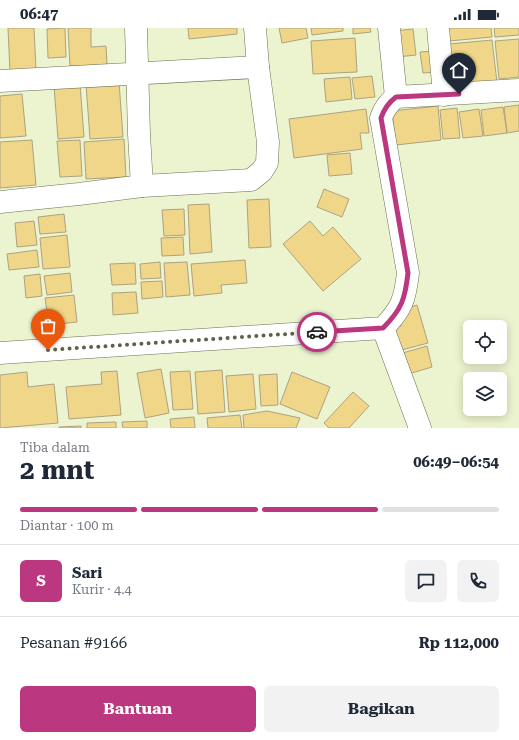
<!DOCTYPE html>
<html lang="id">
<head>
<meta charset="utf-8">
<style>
	body { margin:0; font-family:"Roboto Serif",serif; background:#f2f2f3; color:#1f2937; height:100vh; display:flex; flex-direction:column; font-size:15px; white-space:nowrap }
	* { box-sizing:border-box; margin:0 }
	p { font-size:13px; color:#747a83 }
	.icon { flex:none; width:22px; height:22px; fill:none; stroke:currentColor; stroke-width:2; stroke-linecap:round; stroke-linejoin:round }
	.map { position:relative; height:400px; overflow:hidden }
	.drawer { display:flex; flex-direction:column; background:#fff; flex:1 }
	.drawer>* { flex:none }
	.controls { position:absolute; left:463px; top:292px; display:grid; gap:8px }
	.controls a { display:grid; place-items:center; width:44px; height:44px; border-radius:6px; background:#fff; box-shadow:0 2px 10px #0003; font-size:20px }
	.pin { position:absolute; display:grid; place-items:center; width:34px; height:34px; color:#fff; margin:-41px -17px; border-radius:50% 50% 50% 0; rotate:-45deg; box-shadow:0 0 4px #0007 }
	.pin .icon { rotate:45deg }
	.courier { position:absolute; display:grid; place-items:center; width:40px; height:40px; margin:-20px; border:3px solid #bb3880; border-radius:50%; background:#fff; color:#222; box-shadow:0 1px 5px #0007 }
	.head em { font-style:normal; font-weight:700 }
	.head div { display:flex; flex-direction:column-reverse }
	.head { display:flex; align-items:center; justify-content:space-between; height:68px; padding:0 20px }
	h1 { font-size:26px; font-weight:700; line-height:30px }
	.bar { display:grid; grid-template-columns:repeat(4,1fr); gap:6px 4px; align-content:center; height:48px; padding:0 20px }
	.bar i { height:5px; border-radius:3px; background:#e0e1e3 }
	.bar .selected { background:#bb3880 }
	.bar p { grid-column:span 4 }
	.line { display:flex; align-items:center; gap:10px; padding:0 20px; border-top:1px solid #e0e1e3 }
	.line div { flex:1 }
	.round { display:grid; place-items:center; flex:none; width:42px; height:42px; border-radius:6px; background:#f2f2f3 }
	.action { display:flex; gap:8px; margin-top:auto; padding:8px 20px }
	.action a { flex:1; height:46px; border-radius:6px; background:#bb3880; color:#fff; font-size:16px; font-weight:700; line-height:46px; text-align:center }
	.action a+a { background:#f2f2f3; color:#1f2937 }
	.status { display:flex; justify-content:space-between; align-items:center; height:28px; padding:0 20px; background:#fff; direction:ltr }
	.status svg { height:11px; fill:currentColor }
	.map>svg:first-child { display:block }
	.building { fill:#f0d688; stroke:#ada281 }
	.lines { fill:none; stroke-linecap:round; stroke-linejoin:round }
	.street-casing { stroke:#6b7151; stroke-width:23 }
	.secondary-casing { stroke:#6b7151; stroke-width:23 }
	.street { stroke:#fff; stroke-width:22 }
	.secondary { stroke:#fff; stroke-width:22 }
	.done { stroke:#5d614c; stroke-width:4; stroke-dasharray:0 7.2 }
	.route { stroke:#bb3880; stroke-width:5 }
</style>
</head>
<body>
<div class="status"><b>06:47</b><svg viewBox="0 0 49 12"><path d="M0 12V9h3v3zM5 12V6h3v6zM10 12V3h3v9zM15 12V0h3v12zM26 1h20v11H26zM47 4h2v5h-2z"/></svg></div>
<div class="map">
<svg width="519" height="400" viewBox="0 0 519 400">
	<rect width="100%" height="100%" fill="#ecf3cf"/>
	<g class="building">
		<path d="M8,0h26l2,42 -26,2z"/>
		<path d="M65,0l1,29 -18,1 -1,-29z"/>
		<path d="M68,0h23v19l15,-1 1,19 -37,1z"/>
		<path d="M188,0h49v6l-48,5z"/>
		<path d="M279,0h27l2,10 -26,5z"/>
		<path d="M311,0h32v3l-31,4z"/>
		<path d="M353,0h17l1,4 -18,2z"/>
		<path d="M448,0h43l1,9 -43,4z"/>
		<path d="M494,0h25v7l-24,2z"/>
		<path d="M413,1l3,26 -19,2 -3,-26z"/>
		<path d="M355,10l2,34 -44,2 -2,-33z"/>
		<path d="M519,11v38l-20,2 -4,-38z"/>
		<path d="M492,12l5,42 -43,4 -5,-42z"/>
		<path d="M435,23l2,21 -14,1 -3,-21z"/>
		<path d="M372,48l3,21 -20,2 -3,-21z"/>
		<path d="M350,49l2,22 -26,3 -2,-23z"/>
		<path d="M119,54l4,55 -33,2 -4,-55z"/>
		<path d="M80,56l4,53 -26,2 -4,-53z"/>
		<path d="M22,66l4,42 -26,2v-42z"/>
		<path d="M519,77v26l-12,2 -3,-26z"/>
		<path d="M438,78l3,34 -45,5 -4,-34z"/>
		<path d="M503,79l4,26 -23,3 -3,-26z"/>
		<path d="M457,80l3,30 -17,1 -3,-29z"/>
		<path d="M366,81l3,24h-9l2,16 -68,9 -5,-39z"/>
		<path d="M479,81l4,27 -20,2 -4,-26z"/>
		<path d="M124,111l2,38 -40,2 -2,-37z"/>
		<path d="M32,112l4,45 -36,3v-46z"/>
		<path d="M80,112l2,36 -22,1 -3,-36z"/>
		<path d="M350,125l2,21 -23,2 -2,-21z"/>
		<path d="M324,161l25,10 -7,18 -25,-10z"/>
		<path d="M269,171l2,48 -22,1 -2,-48z"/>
		<path d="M209,176l3,48 -22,2 -2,-49z"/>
		<path d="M184,181l1,26 -21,1 -2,-26z"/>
		<path d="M64,186l2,18 -26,2 -2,-17z"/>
		<path d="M34,193l3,24 -20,2 -2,-24z"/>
		<path d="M310,193l13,15 10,-9 28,32 -38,32 -40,-47z"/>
		<path d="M67,207l3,32 -27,2 -3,-31z"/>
		<path d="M183,209l1,18 -22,1 -1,-18z"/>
		<path d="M37,222l2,17 -30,3 -2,-16z"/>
		<path d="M245,232l2,23 -26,2 1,8 -28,3 -3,-32z"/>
		<path d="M160,234l1,16 -20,1 -1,-15z"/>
		<path d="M187,234l3,33 -24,2 -2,-34z"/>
		<path d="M135,235l1,21 -24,1 -2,-21z"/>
		<path d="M70,245l2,19 -25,3 -3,-19z"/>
		<path d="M40,246l2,22 -16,2 -2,-22z"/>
		<path d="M162,253l1,16 -21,2 -1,-17z"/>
		<path d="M136,264l2,21 -25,2 -1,-22z"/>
		<path d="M74,267l3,27 -28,3 -4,-27z"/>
		<path d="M417,277l11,38 -30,8 -6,-22 9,-3 -2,-10 6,-7z"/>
		<path d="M427,318l5,21 -27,8 -6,-21z"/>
		<path d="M161,341l8,44 -24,5 -8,-45z"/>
		<path d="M222,342l3,42 -27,2 -3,-42z"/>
		<path d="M117,343l4,44 -52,4 -3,-32 36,-3 -1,-12z"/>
		<path d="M190,343l3,38 -20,1 -3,-38z"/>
		<path d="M27,344l1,15 26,-3 4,39 -58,5v-53z"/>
		<path d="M292,344l38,15 -13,32 -37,-15z"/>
		<path d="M253,346l3,35 -27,3 -3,-36z"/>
		<path d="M277,346l1,31 -17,1 -2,-31z"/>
		<path d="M353,364l16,14 -20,22h-20l-5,-5z"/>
		<path d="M267,383l33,7 -4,10h-52l-1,-13z"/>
		<path d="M240,387l2,13h-34l-1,-10z"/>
		<path d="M194,389l1,11h-24l-1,-9z"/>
		<path d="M147,393v7h-24l-1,-6z"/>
		<path d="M116,394v6h-29v-5z"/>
		<path d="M81,398v2h-22v-1z"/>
	</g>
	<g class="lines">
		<g class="street-casing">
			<g id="street">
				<path d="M438,0l6,67"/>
				<path d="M0,53l258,-14"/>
				<path d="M142,158l109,-6 11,-9 5,-8 1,-21 -10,-75 -3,-39"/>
				<path d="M0,174l79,-8 63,-8 -3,-52 -3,-106"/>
				<path d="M383,300l37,100"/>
				<path d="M0,325l383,-25c19,-19 22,-29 25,-55l-27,-155c3,-9 7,-15 15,-21"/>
			</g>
		</g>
		<g class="secondary-casing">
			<path id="secondary" d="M389,0l7,69 123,-7"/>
		</g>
		<use href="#street" class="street"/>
		<use href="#secondary" class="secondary"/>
	</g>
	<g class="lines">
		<path class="done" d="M48,322l269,-18"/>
		<path class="route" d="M317,304l66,-4c19,-19 22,-29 25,-55l-27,-155c3,-9 7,-15 15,-21l63,-3"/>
	</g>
</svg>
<div class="controls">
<a><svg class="icon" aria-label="locate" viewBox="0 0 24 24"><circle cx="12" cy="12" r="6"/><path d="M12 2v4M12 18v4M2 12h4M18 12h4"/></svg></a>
<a><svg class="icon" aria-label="layers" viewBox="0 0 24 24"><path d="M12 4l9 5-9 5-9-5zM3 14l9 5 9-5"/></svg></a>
</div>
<div class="pin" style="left:48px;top:322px;background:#ea580c"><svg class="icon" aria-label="bag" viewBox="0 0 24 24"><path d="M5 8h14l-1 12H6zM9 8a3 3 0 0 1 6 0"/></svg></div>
<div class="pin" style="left:459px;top:66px;background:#1f2937"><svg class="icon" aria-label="home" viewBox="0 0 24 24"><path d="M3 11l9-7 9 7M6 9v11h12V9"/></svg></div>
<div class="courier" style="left:317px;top:304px"><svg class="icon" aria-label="car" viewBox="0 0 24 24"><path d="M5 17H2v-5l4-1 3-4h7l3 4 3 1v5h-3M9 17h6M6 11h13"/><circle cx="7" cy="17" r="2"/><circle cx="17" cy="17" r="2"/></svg></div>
</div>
<section class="drawer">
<div class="head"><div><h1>2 mnt</h1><p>Tiba dalam</p></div><em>06:49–06:54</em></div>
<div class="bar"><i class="selected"></i><i class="selected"></i><i class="selected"></i><i></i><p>Diantar · 100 m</p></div>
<div class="line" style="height:72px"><b class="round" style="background:#bb3880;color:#fff">S</b><div><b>Sari</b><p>Kurir · 4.4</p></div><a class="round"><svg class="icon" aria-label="chat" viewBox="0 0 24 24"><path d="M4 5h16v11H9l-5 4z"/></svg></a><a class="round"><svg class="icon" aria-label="phone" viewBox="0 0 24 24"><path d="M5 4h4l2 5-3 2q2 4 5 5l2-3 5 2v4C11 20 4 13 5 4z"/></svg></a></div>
<div class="line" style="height:52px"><div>Pesanan #9166</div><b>Rp 112,000</b></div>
<div class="action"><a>Bantuan</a><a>Bagikan</a></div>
</section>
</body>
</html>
